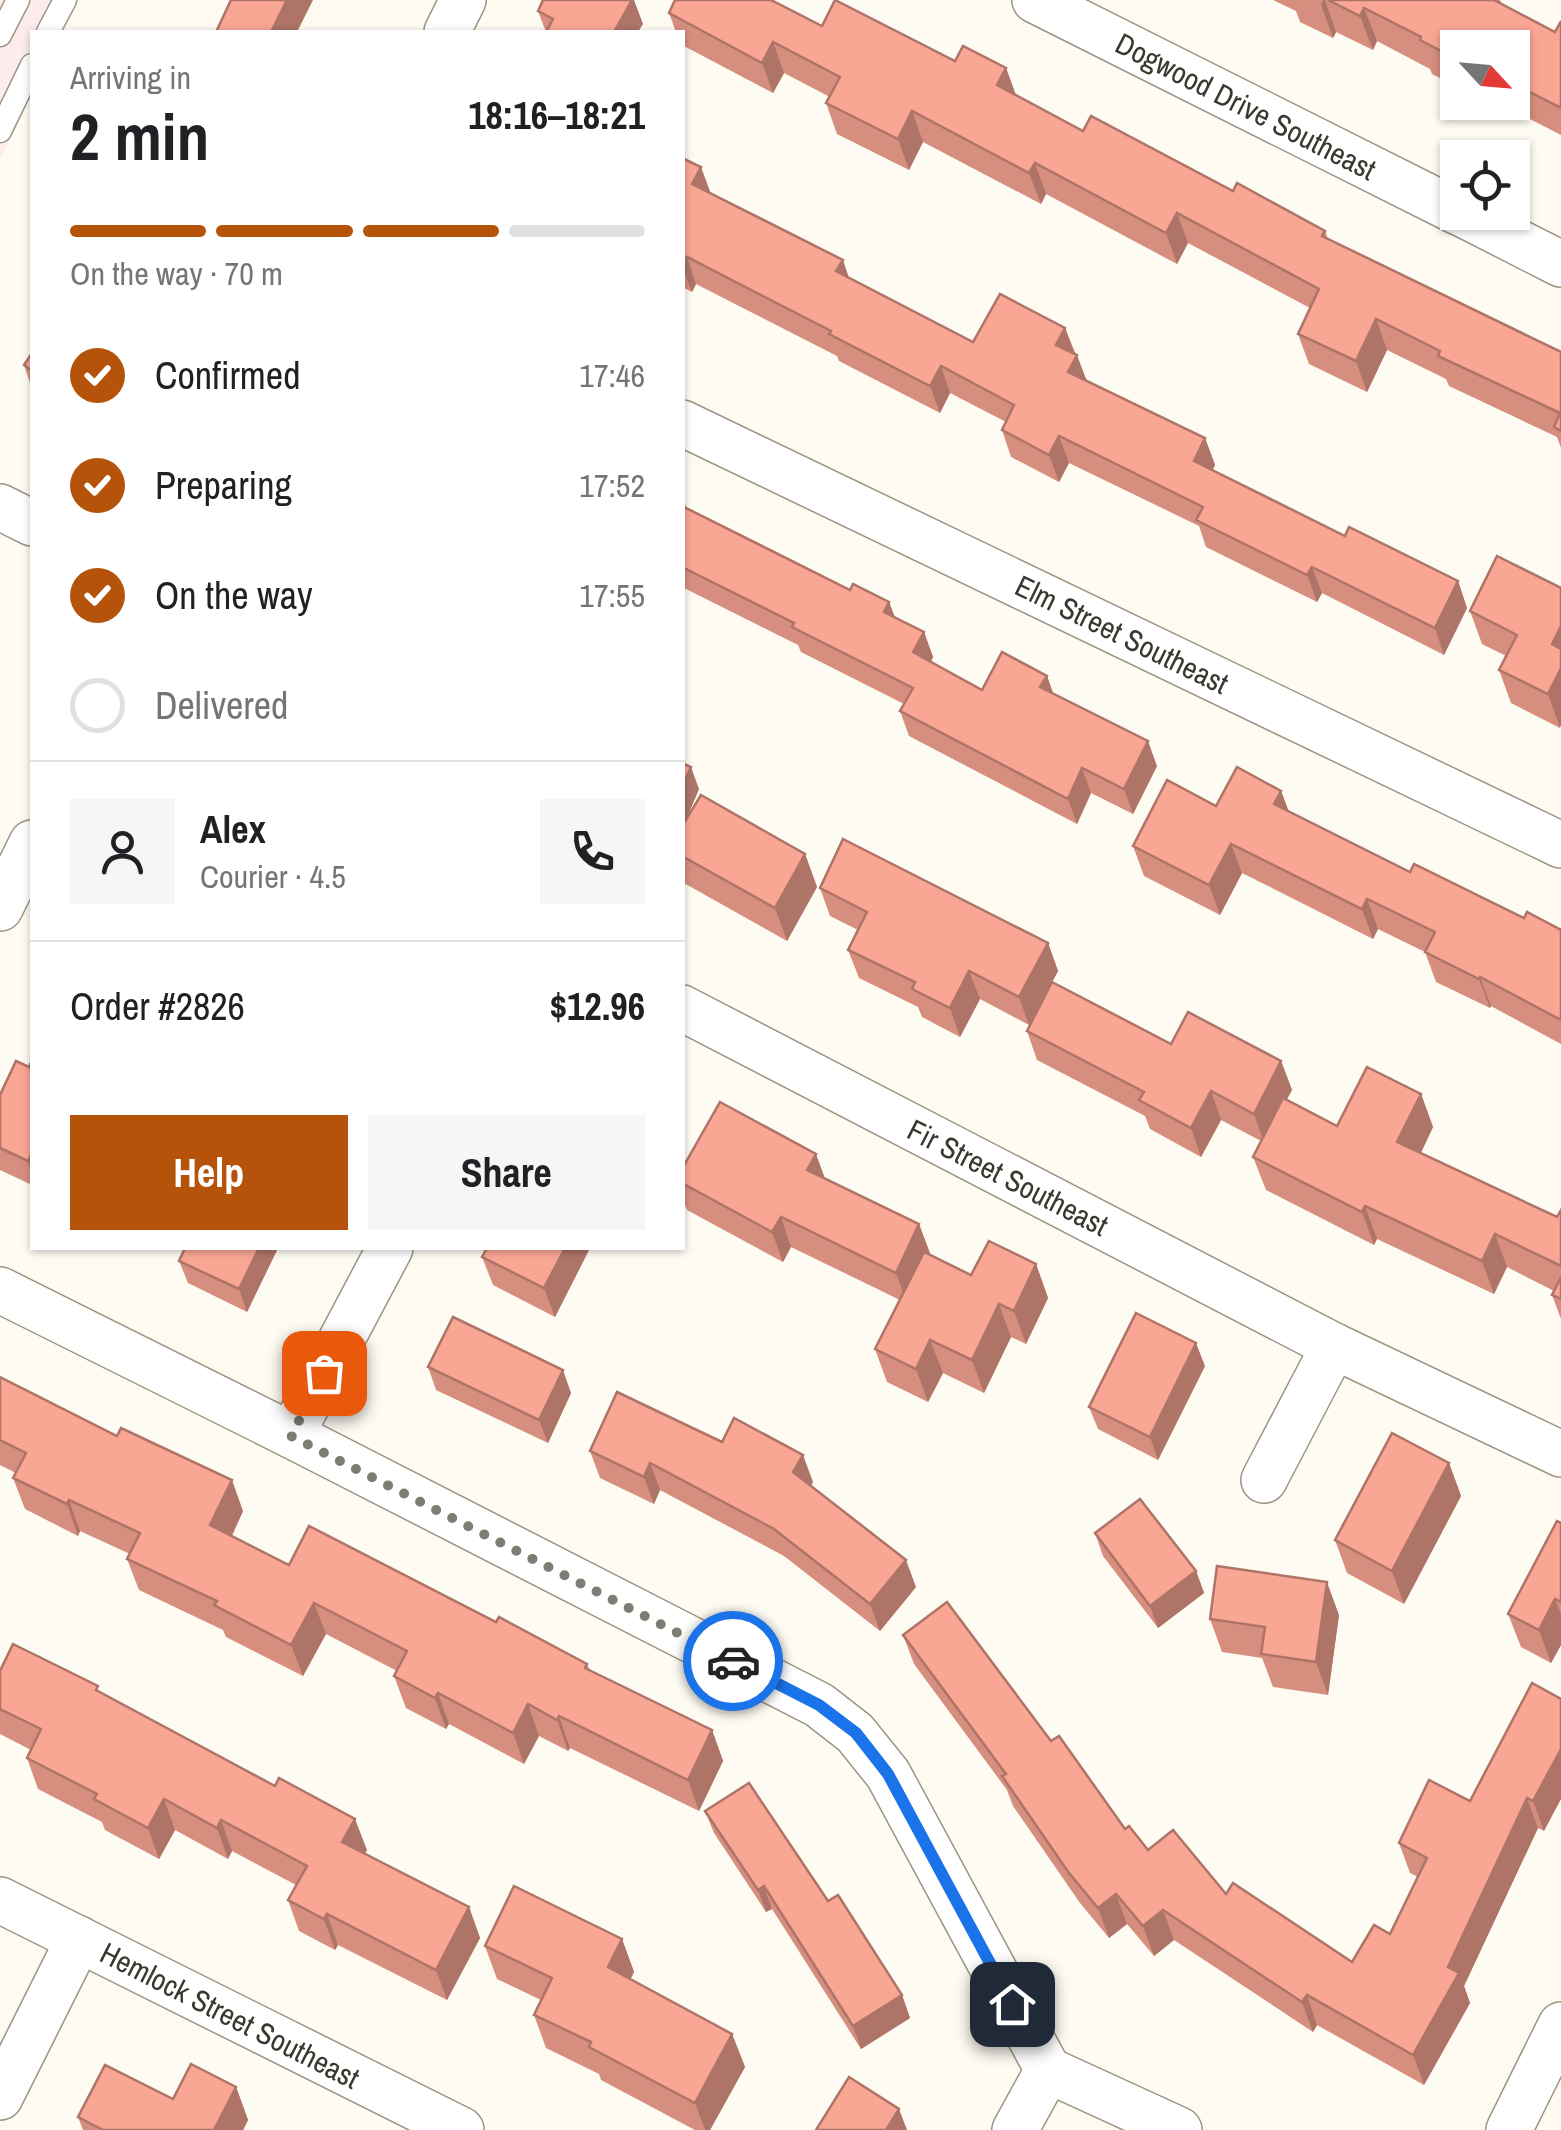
<!DOCTYPE html>
<html lang="en">
<head>
<meta charset="utf-8">
<style>
	body { margin:0; font-family:"Archivo Narrow",sans-serif; background:#f6f6f6; color:#202124; height:100vh; display:flex; flex-direction:column; font-size:38px; white-space:nowrap }
	* { box-sizing:border-box; margin:0 }
	p { font-size:32px; color:#757577 }
	.icon { flex:none; width:55px; height:55px; fill:none; stroke:currentColor; stroke-width:2; stroke-linecap:round; stroke-linejoin:round }
	.map { position:relative; flex:1; overflow:hidden }
	.drawer { position:absolute; left:30px; top:30px; width:655px; height:1220px; display:flex; flex-direction:column; background:#fff; border-radius:0px; box-shadow:0 2px 8px #0004 }
	.drawer>* { flex:none }
	.needle { width:65px; rotate:116deg }
	.fabs { position:absolute; left:1440px; top:30px; display:grid; gap:20px }
	.fabs a { display:grid; place-items:center; width:90px; height:90px; border-radius:0px; background:#fff; box-shadow:0 2px 8px #0004; font-size:50px }
	.pin { position:absolute; display:grid; place-items:center; width:85px; height:85px; color:#fff; margin:-42px; border-radius:20px; box-shadow:0 5px 15px #0006 }
	.courier { position:absolute; display:grid; place-items:center; width:100px; height:100px; margin:-50px; border:8px solid #1a73e8; border-radius:50%; background:#fff; color:#222; box-shadow:0 2px 12px #0007 }
	.headline em { font-style:normal; font-weight:700 }
	.headline div { display:flex; flex-direction:column-reverse }
	.headline { display:flex; align-items:center; justify-content:space-between; height:170px; padding:0 40px }
	h1 { font-size:65px; font-weight:700; line-height:75px }
	.bar { display:grid; grid-template-columns:repeat(4,1fr); gap:15px 10px; align-content:center; height:120px; padding:0 40px }
	.bar i { height:12px; border-radius:8px; background:#e0e0e0 }
	.bar .current { background:#b45309 }
	.bar p { grid-column:span 4 }
	.line { display:flex; align-items:center; gap:25px; padding:0 40px; border-top:2px solid #e0e0e0 }
	.line div { flex:1 }
	.round { display:grid; place-items:center; flex:none; width:105px; height:105px; border-radius:0px; background:#f6f6f6 }
	ol { padding:0 40px; list-style:none }
	li { display:flex; align-items:center; gap:30px; height:110px }
	li p { margin-inline-start:auto }
	li .icon { padding:10px; border-radius:50%; background:#b45309; color:#fff; stroke-width:4 }
	li:last-child { color:#757577 }
	li i { width:55px; height:55px; border:5px solid #e0e0e0; border-radius:50% }
	.action { display:flex; gap:20px; margin-top:auto; padding:20px 40px }
	.action a { flex:1; height:115px; border-radius:0px; background:#b45309; color:#fff; font-size:40px; font-weight:700; line-height:115px; text-align:center }
	.action a+a { background:#f6f6f6; color:#202124 }
	.map>svg:first-child { display:block }
	.commercial { fill:#fdecee }
	.lines { fill:none; stroke-linecap:round; stroke-linejoin:round }
	.lane-casing { stroke:#9d9583; stroke-width:25 }
	.street-casing { stroke:#9d9583; stroke-width:48 }
	.lane { stroke:#fff; stroke-width:22 }
	.street { stroke:#fff; stroke-width:45 }
	.wall { fill:#d68f7f }
	.shaded-wall { fill:#ae7468 }
	.building { fill:#f9a694; stroke:#ae7468; stroke-width:2.5 }
	.done { stroke:#7f7c74; stroke-width:10; stroke-dasharray:0 18 }
	.route { stroke:#1a73e8; stroke-width:12 }
	.labels { text-anchor:middle; dominant-baseline:central; stroke-width:9; stroke-linejoin:round; paint-order:stroke }
	.street-label { font-size:30px; fill:#3b3830; stroke:#fff }
</style>
</head>
<body>
<div class="map">
<svg width="1561" height="2130" viewBox="0 0 1561 2130">
	<rect width="100%" height="100%" fill="#fefbf3"/>
	<path class="commercial" d="M0,0h79l-16,32h-31v62l-32,65z"/>
	<g class="lines">
		<g class="lane-casing">
			<g id="lane">
				<path d="M48,32l17,-32"/>
				<path d="M0,35l18,-35"/>
				<path d="M0,131l32,-66"/>
			</g>
		</g>
		<g class="street-casing">
			<g id="street">
				<path d="M1035,0l423,212"/>
				<path d="M447,32l16,-32"/>
				<path d="M1459,212l102,52"/>
				<path d="M682,423l879,422"/>
				<path d="M0,507l32,16"/>
				<path d="M0,908l32,-65"/>
				<path d="M682,1008l652,338 227,108"/>
				<path d="M0,1290l291,145 528,270 36,28 33,41 160,296 131,60"/>
				<path d="M291,1435l99,-187"/>
				<path d="M1264,1480l70,-134"/>
				<path d="M0,1900l461,230"/>
				<path d="M0,2097l79,-158"/>
				<path d="M1015,2130l33,-60"/>
				<path d="M1509,2130l52,-105"/>
			</g>
		</g>
		<use href="#lane" class="lane"/>
		<use href="#street" class="street"/>
	</g>
	<g class="wall">
		<path d="M1273,0h227l2,4 53,28 6,-11v114l-64,-33h15v-54h-54v39l-26,-13 -2,-5 -53,-28 -4,9 -37,-18 -3,6 -33,-16 -4,-11z"/>
		<path d="M538,11l105,13 -97,8z"/>
		<path d="M669,13l153,13 133,35 51,7 10,28 67,35 150,60 92,40 3,8 233,113v96l-4,-11 -108,-51 -3,-7 -59,-29 -20,42 -58,-28 -11,-30 12,-26 -122,-65 -11,21 -131,-70 -5,10 -118,-62 -14,28 -72,-36 -11,-31 4,-6 -46,-24 -11,20 -91,-48v-13h-6z"/>
		<path d="M682,158l28,35 139,85 124,64 92,-14 22,53 118,57 10,27 -3,5 133,66 113,45 9,27 -23,47 -122,-62 -5,9 -111,-55 -7,-21 -130,-63 -10,19 -48,-25 -9,-27 4,-8 -56,-29 -10,20 -101,-52 -2,-5 -141,-72 -4,8 -10,-5z"/>
		<path d="M32,353v36l-8,-24z"/>
		<path d="M682,499l5,9 163,82 39,12 6,15 29,15 9,25 -2,5 51,28 65,-14 6,18 104,72 -24,48 -42,-21 -14,31 -168,-88 -9,-25 4,-7 -103,-52 -3,-7 -116,-58z"/>
		<path d="M1561,588l-1,140 -49,-25 -12,-33 7,-14 -24,-12 -12,-33z"/>
		<path d="M682,763l17,26 -13,30 119,35 12,33 -30,54 -105,-59z"/>
		<path d="M1281,791l8,21 121,60 114,46 37,12v114l-70,-38 -1,2 -54,-26 -11,-30 -47,-23 -5,10 -131,-66 -22,42 -76,-39 -11,-30 83,-40z"/>
		<path d="M820,888l228,55 10,28 -29,54 -49,-26 -20,38 -38,-20 -4,-10 -59,-29 -11,-28 10,-20 -28,-14z"/>
		<path d="M1027,1031l144,13 110,17 11,29 -6,10 51,26 84,-32 12,33 -12,26 136,64 4,-7v109l-9,-24 2,-4 -47,-24 -13,27 -117,-55 -3,6 -108,-55 -13,-33 8,-16 -40,-21 -20,37 -51,-28 -5,-13 -108,-56z"/>
		<path d="M32,1060v125l-32,-15v-75l29,-28z"/>
		<path d="M682,1169l143,9 94,46 11,31 41,20 65,-11 12,34 -22,46 -15,-7 -27,56 -41,-20 -15,29 -41,-20 -12,-33 25,-49 -109,-53 -8,15 -96,-52 -5,-13z"/>
		<path d="M185,1248h93l-31,64 -59,-29 -9,-22z"/>
		<path d="M590,1248l-35,69 -62,-32 -11,-28z"/>
		<path d="M1205,1366l-47,94 -60,-31 -9,-22z"/>
		<path d="M428,1367l143,26 -23,50 -112,-53z"/>
		<path d="M0,1377l243,134 -11,25 57,29 207,57 91,42 3,6 122,60 11,31 -24,50 -129,-63 -2,3 -29,-15 -15,28 -75,-40 -3,5 -40,-21 -12,-32 3,-5 -71,-37 -23,42 -77,-39 -3,-7 -84,-40 -12,-31 3,-5 -50,-23 -2,5 -53,-27 -12,-31 3,-5 -16,-8z"/>
		<path d="M722,1442l91,40 -2,4 105,101 -36,44 -96,-75 -124,-66 -6,14 -54,-26 -10,-27z"/>
		<path d="M1449,1463l12,33 -57,108 -57,-31 -12,-33z"/>
		<path d="M1561,1523v122l-10,18 -30,-16 -13,-33z"/>
		<path d="M1095,1533l101,38 8,22 -46,35 -55,-72z"/>
		<path d="M1339,1615l-11,80 -55,-8 -11,-29 -40,-6 -12,-33z"/>
		<path d="M903,1635l148,106 74,88 23,21 78,44 126,68 38,-28 28,-57 -8,-4 -11,-30 71,-42 62,-118 12,148 -6,-3 -74,158 6,17 -46,82 -107,-60 -4,7 -139,-92 -20,16 -27,-32 -18,14 -29,-35 -67,-97 -6,-16 -93,-126z"/>
		<path d="M0,1671l100,21 267,158 -3,4 105,53 11,31 -33,62 -109,-55 -3,5 -36,-19 -11,-31 8,-15 -64,-34 -4,8 -53,-29 -16,29 -54,-29 -3,-8 -64,-33 -11,-31 4,-8 -31,-16z"/>
		<path d="M705,1811l123,90 74,94 8,23 -49,31 -89,-140 -6,3 -52,-79z"/>
		<path d="M622,1939l12,33 -4,7 102,55 13,33 -35,63h-15l-94,-50 -2,-6 -53,-26 -12,-33 7,-15 -44,-21 -12,-33z"/>
		<path d="M236,2087l12,33 -5,10h-160l-5,-13z"/>
	</g>
	<g class="shaded-wall">
		<path d="M287,0h26l-16,32h-26z"/>
		<path d="M632,0h2l9,24 -5,8h-24z"/>
		<path d="M1323,0h2l11,32 -3,6 -12,-33z"/>
		<path d="M1364,8l13,33 -4,9 -13,-34z"/>
		<path d="M773,42l11,31 -11,20 -11,-30z"/>
		<path d="M1448,51l10,25v8l-11,-30z"/>
		<path d="M1006,68l11,30 -20,-13z"/>
		<path d="M912,111l11,31 -14,28 -11,-31z"/>
		<path d="M1035,163l11,31 -5,10 -12,-31z"/>
		<path d="M701,167l10,27 -19,-10z"/>
		<path d="M1177,213l11,30 -11,21 -11,-31z"/>
		<path d="M687,257l9,27 -4,8 -10,-26z"/>
		<path d="M843,260l9,27 -16,-16z"/>
		<path d="M1376,319l11,31 -20,42 -11,-31z"/>
		<path d="M1065,328l10,27 -19,-10z"/>
		<path d="M1077,355l10,27 -19,-10z"/>
		<path d="M941,366l9,27 -10,20 -10,-27z"/>
		<path d="M1059,436l10,27 -10,19 -10,-27z"/>
		<path d="M1205,438l10,27 -11,23 -10,-27z"/>
		<path d="M1312,567l10,26 -5,9 -10,-27z"/>
		<path d="M1458,581l9,27 -23,47 -9,-27z"/>
		<path d="M889,602l9,25 -14,-15z"/>
		<path d="M1561,626v99l-1,3 -12,-34 4,-50z"/>
		<path d="M924,632l9,25 -10,21 -10,-26z"/>
		<path d="M1047,676l9,25 -16,-14z"/>
		<path d="M1148,741l9,25 -24,48 -9,-25z"/>
		<path d="M691,767l8,22 -17,40v-43z"/>
		<path d="M1082,768l9,25 -14,31 -9,-25z"/>
		<path d="M1281,791l11,29 -18,-16z"/>
		<path d="M1231,844l11,29 -22,42 -11,-30z"/>
		<path d="M805,854l12,33 -30,54 -12,-33z"/>
		<path d="M1367,899l11,30 -5,10 -11,-30z"/>
		<path d="M1048,943l10,28 -29,54 -10,-28z"/>
		<path d="M969,971l11,28 -20,38 -10,-29z"/>
		<path d="M1480,977l11,29 -1,2 -11,-29z"/>
		<path d="M1281,1061l11,29 -28,52 -10,-28z"/>
		<path d="M1211,1091l10,29 -20,37 -10,-29z"/>
		<path d="M1421,1094l12,33 -23,48 -13,-33z"/>
		<path d="M32,1153v20l-4,-12z"/>
		<path d="M816,1154l11,30 -20,-14z"/>
		<path d="M1365,1206l12,33 -3,6 -12,-33z"/>
		<path d="M781,1217l10,30 -8,15 -11,-30z"/>
		<path d="M919,1224l11,29 -23,50 -11,-30z"/>
		<path d="M1495,1234l12,33 -13,27 -12,-33z"/>
		<path d="M259,1248h19l-31,64 -8,-23z"/>
		<path d="M565,1248h25l-35,69 -11,-29z"/>
		<path d="M1036,1264l12,34 -22,46 -12,-33z"/>
		<path d="M999,1304l12,33 -27,56 -12,-33z"/>
		<path d="M930,1340l13,33 -15,29 -12,-33z"/>
		<path d="M1196,1343l9,23 -47,94 -8,-23z"/>
		<path d="M563,1370l8,23 -23,50 -9,-23z"/>
		<path d="M803,1455l10,27 -10,17 -10,-27z"/>
		<path d="M650,1463l10,27 -6,14 -10,-27z"/>
		<path d="M1449,1463l12,33 -57,108 -12,-33z"/>
		<path d="M232,1480l11,31 -21,45 -12,-31z"/>
		<path d="M69,1500l11,31 -2,5 -11,-32z"/>
		<path d="M906,1560l10,27 -36,44 -10,-27z"/>
		<path d="M1196,1571l8,22 -46,35 -8,-22z"/>
		<path d="M1327,1582l12,33 -11,80 -12,-33z"/>
		<path d="M1555,1599l6,15v31l-10,18 -12,-33z"/>
		<path d="M314,1603l12,31 -23,42 -12,-31z"/>
		<path d="M438,1693l11,31 -3,5 -11,-31z"/>
		<path d="M528,1704l11,32 -15,28 -11,-31z"/>
		<path d="M559,1716l11,32 -2,3 -11,-31z"/>
		<path d="M712,1730l11,31 -24,50 -11,-31z"/>
		<path d="M1561,1749v50l-17,32 -11,-30z"/>
		<path d="M1527,1798l11,30 -74,158 6,17 -46,82 -11,-30 35,-88z"/>
		<path d="M164,1799l11,31 -16,29 -11,-31z"/>
		<path d="M355,1819l12,31 -13,23 -12,-31z"/>
		<path d="M221,1820l11,31 -4,8 -11,-31z"/>
		<path d="M764,1886l8,23 -6,3 -8,-22z"/>
		<path d="M1116,1894l11,30 -18,14 -11,-30z"/>
		<path d="M469,1907l11,31 -33,62 -11,-30z"/>
		<path d="M1163,1910l11,30 -20,16 -11,-30z"/>
		<path d="M327,1914l11,31 -3,5 -11,-31z"/>
		<path d="M622,1939l12,33 -14,29 -12,-34z"/>
		<path d="M902,1995l8,23 -49,31 -8,-23z"/>
		<path d="M1307,1995l10,30 -4,7 -11,-30z"/>
		<path d="M732,2034l13,33 -35,63h-5l-10,-27z"/>
		<path d="M236,2087l12,33 -5,10h-29z"/>
		<path d="M899,2109l8,21h-21z"/>
	</g>
	<g class="building">
		<path d="M231,0h56l-16,32h-55z"/>
		<path d="M543,0h89l-18,32h-68l7,-13 -15,-8z"/>
		<path d="M675,0h96l51,26 13,-26 120,61 8,-15 43,22 -9,17 86,46 8,-15 142,75 4,-8 88,48 -3,5 239,116v79l-7,-4 6,-14 -122,-57 2,-5 -64,-32 -20,42 -58,-27 21,-45 -142,-76 -11,20 -131,-70 -6,10 -117,-62 -14,28 -72,-36 14,-26 -67,-35 -11,21 -93,-50z"/>
		<path d="M1328,0h166l61,32 6,-11v87l-49,-25v-35h-54v8l-10,-5 -1,3 -27,-14 1,-3 -57,-29 -4,8z"/>
		<path d="M682,158l19,9 -9,17 151,76 -7,11 137,71 27,-48 65,34 -9,17 21,10 -9,17 137,66 -11,23 151,75 4,-9 109,54 -23,47 -123,-61 -5,8 -111,-55 7,-13 -144,-71 -10,19 -47,-25 12,-25 -73,-39 -11,20 -101,-52 2,-3 -144,-74 -5,8z"/>
		<path d="M32,353v18l-8,-6z"/>
		<path d="M682,506l168,84 3,-6 36,18 -5,10 40,20 -11,20 69,38 20,-38 45,24 -7,11 108,54 -24,48 -42,-21 -14,31 -168,-88 13,-23 -121,-61 2,-4 -112,-56z"/>
		<path d="M1497,556l64,32v38l-9,18 9,5v19l-13,26 -49,-24 18,-35 -47,-24z"/>
		<path d="M682,763l9,4 -9,19z"/>
		<path d="M1237,767l44,24 -7,13 136,68 4,-8 110,54 3,-6 34,18v90l-81,-43 -1,2 -54,-27 10,-20 -68,-33 -5,10 -131,-65 -22,41 -76,-39 34,-66 49,26z"/>
		<path d="M701,795l104,59 -30,54 -93,-52v-30z"/>
		<path d="M843,839l205,104 -29,54 -50,-26 -19,37 -38,-19 3,-7 -67,-32 19,-38 -47,-24z"/>
		<path d="M1052,982l119,62 17,-32 93,49 -27,53 -43,-23 -20,37 -52,-28 5,-8 -117,-61z"/>
		<path d="M32,1060v93l-4,8 -28,-13v-53l16,-34 13,6z"/>
		<path d="M1367,1067l54,27 -24,48 160,75 4,-7v56l-66,-32 -13,27 -117,-55 -3,6 -109,-55 30,-59 54,28z"/>
		<path d="M720,1102l96,52 -9,16 112,54 -23,49 -115,-56 -9,15 -90,-49v-14z"/>
		<path d="M989,1241l47,23 -22,47 -15,-7 -27,56 -42,-20 -14,29 -41,-20 49,-97 47,23z"/>
		<path d="M185,1248h74l-20,41 -60,-28z"/>
		<path d="M487,1248h78l-21,40 -62,-31z"/>
		<path d="M1561,1277v22l-9,-4z"/>
		<path d="M1136,1313l60,30 -46,94 -61,-30z"/>
		<path d="M453,1317l110,53 -24,50 -111,-53z"/>
		<path d="M0,1377l117,59 4,-8 111,52 -22,45 79,40 20,-39 187,96 3,-5 88,47 -2,4 127,62 -24,50 -129,-64 -2,4 -29,-16 -15,29 -75,-40 -3,5 -41,-22 13,-25 -93,-48 -23,42 -77,-40 3,-4 -90,-42 13,-26 -71,-33 -2,4 -54,-26 13,-25 -26,-13z"/>
		<path d="M617,1392l105,50 12,-24 69,37 -10,17 113,88 -36,44 -96,-75 -124,-66 -6,14 -54,-26z"/>
		<path d="M1392,1433l57,30 -57,108 -57,-31z"/>
		<path d="M1140,1499l56,72 -46,35 -55,-73z"/>
		<path d="M1557,1521l4,2v79l-6,-3 -16,31 -31,-16z"/>
		<path d="M1217,1566l110,16 -11,80 -55,-8 4,-27 -55,-8z"/>
		<path d="M947,1602l104,139 8,-5 66,93 4,-3 19,24 25,-20 53,64 7,-11 119,79 22,-37 16,9 37,-76 -28,-15 30,-63 41,21 62,-118 29,16v50l-28,52 -6,-3 -79,169 11,6 -46,82 -106,-60 -5,7 -139,-92 -20,16 -27,-32 -18,14 -29,-35 -67,-97 4,-2 -103,-139z"/>
		<path d="M13,1644l85,42 -2,4 179,96 4,-8 76,41 -13,23 127,65 -33,63 -109,-56 -3,5 -36,-19 19,-34 -86,-46 -4,8 -53,-29 -16,29 -54,-29 3,-5 -70,-36 14,-29 -41,-20v-38z"/>
		<path d="M749,1783l79,118 10,-6 64,100 -49,31 -89,-140 -6,4 -53,-79z"/>
		<path d="M514,1886l108,53 -14,28 124,67 -37,69 -106,-56 2,-5 -57,-27 18,-37 -67,-32z"/>
		<path d="M191,2064l45,23 -22,43h-111l-25,-13 27,-52 68,34z"/>
		<path d="M849,2077l50,32 -13,21h-70z"/>
	</g>
	<g class="lines">
		<path class="done" d="M324,1373l-33,63 442,225"/>
		<path class="route" d="M733,1661l86,44 37,28 32,41 124,230"/>
	</g>
	<g class="labels">
		<g class="street-label">
			<text transform="translate(1246 106) rotate(27)">Dogwood Drive Southeast</text>
			<text transform="translate(1122 634) rotate(26)">Elm Street Southeast</text>
			<text transform="translate(1008 1177) rotate(27)">Fir Street Southeast</text>
			<text transform="translate(230 2015) rotate(27)">Hemlock Street Southeast</text>
		</g>
	</g>
</svg>
<div class="fabs">
<a><svg class="needle" viewBox="-14 -14 28 28"><path d="M0-13l5 13h-10z" fill="#e53935"/><path d="M0 13l5-13h-10z" fill="#757577"/></svg></a>
<a><svg class="icon" aria-label="locate" viewBox="0 0 24 24"><circle cx="12" cy="12" r="6"/><path d="M12 2v4M12 18v4M2 12h4M18 12h4"/></svg></a>
</div>
<div class="pin" style="left:324px;top:1373px;background:#ea580c"><svg class="icon" aria-label="bag" viewBox="0 0 24 24"><path d="M5 8h14l-1 12H6zM9 8a3 3 0 0 1 6 0"/></svg></div>
<div class="pin" style="left:1012px;top:2004px;background:#1f2937"><svg class="icon" aria-label="home" viewBox="0 0 24 24"><path d="M3 11l9-7 9 7M6 9v11h12V9"/></svg></div>
<div class="courier" style="left:733px;top:1661px"><svg class="icon" aria-label="car" viewBox="0 0 24 24"><path d="M5 17H2v-5l4-1 3-4h7l3 4 3 1v5h-3M9 17h6M6 11h13"/><circle cx="7" cy="17" r="2"/><circle cx="17" cy="17" r="2"/></svg></div>
<section class="drawer">
<div class="headline"><div><h1>2 min</h1><p>Arriving in</p></div><em>18:16–18:21</em></div>
<div class="bar"><i class="current"></i><i class="current"></i><i class="current"></i><i></i><p>On the way · 70 m</p></div>
<ol>
<li><svg class="icon" aria-label="check" viewBox="0 0 24 24"><path d="M5 12l5 5 9-10"/></svg>Confirmed<p>17:46</p></li>
<li><svg class="icon" aria-label="check" viewBox="0 0 24 24"><path d="M5 12l5 5 9-10"/></svg>Preparing<p>17:52</p></li>
<li><svg class="icon" aria-label="check" viewBox="0 0 24 24"><path d="M5 12l5 5 9-10"/></svg>On the way<p>17:55</p></li>
<li><i></i>Delivered</li>
</ol>
<div class="line" style="height:180px"><a class="round"><svg class="icon" aria-label="person" viewBox="0 0 24 24"><circle cx="12" cy="8" r="4"/><path d="M4 21q1-7 8-7t8 7"/></svg></a><div><b>Alex</b><p>Courier · 4.5</p></div><a class="round"><svg class="icon" aria-label="phone" viewBox="0 0 24 24"><path d="M5 4h4l2 5-3 2q2 4 5 5l2-3 5 2v4C11 20 4 13 5 4z"/></svg></a></div>
<div class="line" style="height:130px"><div>Order #2826</div><b>$12.96</b></div>
<div class="action"><a>Help</a><a>Share</a></div>
</section>
</div>
</body>
</html>
